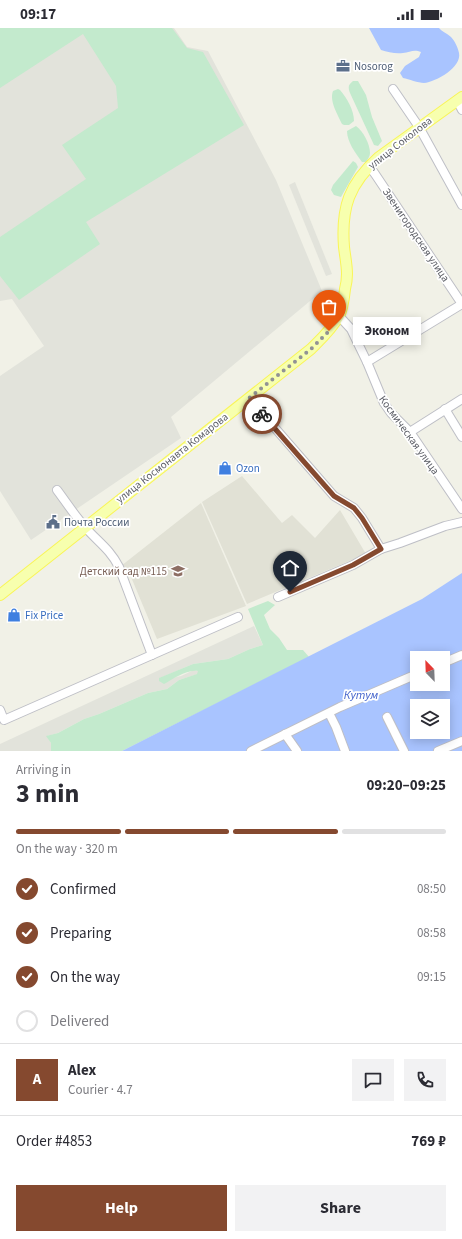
<!DOCTYPE html>
<html lang="en">
<head>
<meta charset="utf-8">
<style>
	body { margin:0; font-family:"Source Sans 3",sans-serif; background:#f2f2f3; color:#2b2b33; height:100vh; display:flex; flex-direction:column; font-size:15px; white-space:nowrap }
	* { box-sizing:border-box; margin:0 }
	p { font-size:13px; color:#7c7c81 }
	.icon { flex:none; width:22px; height:22px; fill:none; stroke:currentColor; stroke-width:2; stroke-linecap:round; stroke-linejoin:round }
	.map { position:relative; height:723px; overflow:hidden }
	.sheet { display:flex; flex-direction:column; background:#fff; flex:1 }
	.sheet>* { flex:none }
	.needle { width:26px; rotate:337deg }
	.buttons { position:absolute; left:410px; top:623px; display:grid; gap:8px }
	.buttons a { display:grid; place-items:center; width:40px; height:40px; border-radius:0px; background:#fff; box-shadow:0 2px 10px #0003; font-size:20px }
	.pin { position:absolute; display:grid; place-items:center; width:34px; height:34px; color:#fff; margin:-41px -17px; border-radius:50% 50% 50% 0; rotate:-45deg; box-shadow:0 0 4px #0007 }
	.pin .icon { rotate:45deg }
	.courier { position:absolute; display:grid; place-items:center; width:40px; height:40px; margin:-20px; border:3px solid #85492f; border-radius:50%; background:#fff; color:#222; box-shadow:0 1px 5px #0007 }
	.bubble { position:absolute; height:28px; border-radius:0px; background:#fff; box-shadow:0 2px 10px #0003; font-size:13px; font-weight:700; line-height:28px; text-align:center }
	.head em { font-style:normal; font-weight:700 }
	.head div { display:flex; flex-direction:column-reverse }
	.head { display:flex; align-items:center; justify-content:space-between; height:68px; padding:0 16px }
	h1 { font-size:26px; font-weight:700; line-height:30px }
	.bar { display:grid; grid-template-columns:repeat(4,1fr); gap:6px 4px; align-content:center; height:48px; padding:0 16px }
	.bar i { height:5px; border-radius:3px; background:#e1e1e2 }
	.bar .selected { background:#85492f }
	.bar p { grid-column:span 4 }
	.line { display:flex; align-items:center; gap:10px; padding:0 16px; border-top:1px solid #e1e1e2 }
	.line div { flex:1 }
	.round { display:grid; place-items:center; flex:none; width:42px; height:42px; border-radius:0px; background:#f2f2f3 }
	ol { padding:0 16px; list-style:none }
	li { display:flex; align-items:center; gap:12px; height:44px }
	li p { margin-inline-start:auto }
	li .icon { padding:4px; border-radius:50%; background:#85492f; color:#fff; stroke-width:4 }
	li:last-child { color:#7c7c81 }
	li i { width:22px; height:22px; border:2px solid #e1e1e2; border-radius:50% }
	.cta { display:flex; gap:8px; margin-top:auto; padding:8px 16px }
	.cta a { flex:1; height:46px; border-radius:0px; background:#85492f; color:#fff; font-size:16px; font-weight:700; line-height:46px; text-align:center }
	.cta a+a { background:#f2f2f3; color:#2b2b33 }
	.status { display:flex; justify-content:space-between; align-items:center; height:28px; padding:0 20px; background:#fff; direction:ltr }
	.status svg { height:11px; fill:currentColor }
	.map>svg:first-child { display:block }
	.industrial { fill:#e2e3db }
	.education { fill:#e1e1d5 }
	.green { fill:#c3eacd }
	.water { fill:#a9c4ff; fill-rule:evenodd }
	.lines { fill:none; stroke-linecap:round; stroke-linejoin:round }
	.minor-casing { stroke:#bebfc6; stroke-width:10 }
	.major-casing { stroke:#f9f558; stroke-width:12 }
	.minor { stroke:#fff; stroke-width:8 }
	.major { stroke:#f7ffae; stroke-width:10 }
	.done { stroke:#919394; stroke-width:4; stroke-dasharray:0 7.2 }
	.route { stroke:#85492f; stroke-width:5 }
	.labels { text-anchor:middle; dominant-baseline:central; stroke-width:3.5; stroke-linejoin:round; paint-order:stroke }
	.service-label { font-size:11px; fill:#4e5e75; stroke:#fff; text-anchor:start }
	.street-label { font-size:11px; fill:#5e6068; stroke:#fff }
	.shop-label { font-size:11px; fill:#366cbe; stroke:#fff; text-anchor:start }
	.education-label { font-size:11px; fill:#785e54; stroke:#fff; text-anchor:end }
	.water-label { font-size:12px; font-style:italic; fill:#4363cb; stroke:#fff }
</style>
</head>
<body>
<div class="status"><b>09:17</b><svg viewBox="0 0 49 12"><path d="M0 12V9h3v3zM5 12V6h3v6zM10 12V3h3v9zM15 12V0h3v12zM26 1h20v11H26zM47 4h2v5h-2z"/></svg></div>
<div class="map">
<svg width="462" height="723" viewBox="0 0 462 723">
	<rect width="100%" height="100%" fill="#f1f1e7"/>
	<g class="industrial">
		<path d="M0,0h174l13,19 21,4 68,129 46,111 -151,126 10,21 -150,102 -31,-49v-115l44,-30 -32,-47 -12,2z"/>
		<path d="M295,154l37,92 -6,2 -37,-91z"/>
		<path d="M254,598l9,19 -13,4 -22,10 -35,5 -33,14 -1,3 22,-5 13,-6 4,1v3l-19,6 -12,9 -19,4 -49,21 -15,5 -26,14 -11,3 4,7v8h-51v-7z"/>
	</g>
	<g class="education">
		<path d="M242,448l40,47 10,-8 23,23 25,-28 26,44 -119,50 -45,-102z"/>
		<path d="M201,475l45,103 -89,33 -26,-62 -10,-11z"/>
	</g>
	<g class="green">
		<path d="M0,0h172l15,20 16,4 41,73 -158,97 14,22 -81,56 -19,-24v-39l86,-58 -24,-34 56,-37 -2,-22 -33,-52 -83,54z"/>
		<path d="M353,53h5l8,14 6,22 10,24 -4,5 -4,-1 -24,-52c-2,-6 -2,-8 3,-12z"/>
		<path d="M338,61l2,1c7,8 14,20 14,31l-5,4h-5l-2,-1c-4,-9 -13,-23 -9,-33z"/>
		<path d="M356,98c7,5 14,18 14,27 0,3 -2,6 -4,9h-4c-6,-8 -15,-20 -15,-31z"/>
		<path d="M353,133l3,2 2,4 -17,30 -7,-2 -3,-5 2,-5z"/>
		<path d="M268,573l7,4 -11,10 6,14 9,9 8,12h16l6,7 -187,94h-71v-8l-5,-7 12,-3 26,-14 15,-5 49,-21 19,-4 12,-9 18,-6 1,-3c-11,-2 -25,8 -34,13l-5,-3v-3l34,-14 35,-5 22,-10 13,-4 -15,-36z"/>
	</g>
	<g class="water">
		<path d="M369,0h70c3,4 8,5 12,9 4,4 7,11 8,16 3,14 -23,29 -35,30 -6,0 -15,-4 -21,-5l-3,-5 5,-7 14,-9 2,-5c-7,-3 -11,0 -18,1 -8,1 -15,-1 -22,-3z"/>
		<path d="M462,545v178h-340l300,-152zM417,630h26v26h-26zM417,678h26v26h-26z"/>
	</g>
	<g class="lines">
		<g class="minor-casing">
			<g id="minor">
				<path d="M393,61l26,38 43,78"/>
				<path d="M457,72l5,10"/>
				<path d="M369,138l6,8 87,130"/>
				<path d="M339,288l12,13 16,33 17,41 7,10 19,19 52,77"/>
				<path d="M367,334l95,-58"/>
				<path d="M249,370l85,98 20,12 8,10 19,31"/>
				<path d="M445,381l17,28"/>
				<path d="M410,404l52,-33"/>
				<path d="M57,462c9,12 18,26 28,37 12,14 25,22 34,40l33,88"/>
				<path d="M278,569l75,-32 28,-16 19,-6 45,-17 17,-4"/>
				<path d="M443,635l19,-8"/>
				<path d="M0,682l4,10 234,-103"/>
				<path d="M329,685l7,14 9,24"/>
				<path d="M387,689l17,34"/>
				<path d="M285,706l12,17"/>
				<path d="M251,723l89,-44 77,-33"/>
				<path d="M438,723l24,-10"/>
			</g>
		</g>
		<g class="major-casing">
			<path id="major" d="M0,567l311,-246c10,-10 21,-20 28,-33 4,-7 5,-18 6,-27 1,-4 2,-10 2,-15 0,-9 -2,-18 -3,-27 -3,-40 5,-63 35,-90l83,-60"/>
		</g>
		<use href="#minor" class="minor"/>
		<use href="#major" class="major"/>
	</g>
	<g class="lines">
		<path class="done" d="M262,386l-13,-16 62,-49 18,-18"/>
		<path class="route" d="M262,386l72,82 20,12 8,10 19,31 -28,16 -63,27"/>
	</g>
	<defs>
		<g id="office-bare" transform="scale(1.08)"><path d="M-6-3h4V-5.5h4V-3h4V5H-6ZM-1-4.5V-3h2v-1.5ZM-6 0V1H6V0Z" fill="#5c6f8a" stroke="#fff" stroke-width="2.5" paint-order="stroke"/></g>
		<g id="shop-bare" transform="scale(1.08)"><path d="M-5-2.5h2.3a2.7 3.5 0 0 1 5.4 0H5L5.5 6h-11ZM-1.5-2.5h3a1.5 2.3 0 0 0-3 0Z" fill="#3f7fe0" stroke="#fff" stroke-width="2.5" paint-order="stroke"/></g>
		<g id="civic-bare" transform="scale(1.08)"><path d="M-.6-6.5H3V-4.5H.6V-3L4-1V1h2V6H-6V1h2V-1L-.6-3ZM-1.2 2.5V6h2.4V2.5Z" fill="#5c6f8a" stroke="#fff" stroke-width="2.5" paint-order="stroke"/></g>
		<g id="school-bare" transform="scale(1.08)"><path d="M0-5L7-2L0 1L-7-2ZM-4 1L0 2.5L4 1V4Q0 6-4 4Z" fill="#8d6e63" stroke="#fff" stroke-width="2.5" paint-order="stroke"/></g>
	</defs>
	<g fill-rule="evenodd">
		<use href="#office-bare" x="343" y="38"/>
		<use href="#shop-bare" x="225" y="440"/>
		<use href="#civic-bare" x="53" y="494"/>
		<use href="#school-bare" x="178" y="543"/>
		<use href="#shop-bare" x="14" y="587"/>
	</g>
	<g class="labels">
		<g class="service-label">
			<text x="354" y="38">Nosorog</text>
			<text x="64" y="494">Почта России</text>
		</g>
		<g class="street-label">
			<text transform="translate(400 115) rotate(-38)">улица Соколова</text>
			<text transform="translate(416 207) rotate(56)">Звенигородская улица</text>
			<text transform="translate(409 407) rotate(54)">Космическая улица</text>
			<text transform="translate(172 430) rotate(-38)">улица Космонавта Комарова</text>
		</g>
		<g class="shop-label">
			<text x="236" y="440">Ozon</text>
			<text x="25" y="587">Fix Price</text>
		</g>
		<g class="education-label">
			<text x="167" y="543">Детский сад №115</text>
		</g>
		<g class="water-label">
			<text x="361" y="667">Кутум</text>
		</g>
	</g>
</svg>
<div class="buttons">
<a><svg class="needle" viewBox="-14 -14 28 28"><path d="M0-13l5 13h-10z" fill="#e53935"/><path d="M0 13l5-13h-10z" fill="#7c7c81"/></svg></a>
<a><svg class="icon" aria-label="layers" viewBox="0 0 24 24"><path d="M12 4l9 5-9 5-9-5zM3 14l9 5 9-5"/></svg></a>
</div>
<div class="pin" style="left:329px;top:303px;background:#ea580c"><svg class="icon" aria-label="bag" viewBox="0 0 24 24"><path d="M5 8h14l-1 12H6zM9 8a3 3 0 0 1 6 0"/></svg></div>
<div class="pin" style="left:290px;top:564px;background:#1f2937"><svg class="icon" aria-label="home" viewBox="0 0 24 24"><path d="M3 11l9-7 9 7M6 9v11h12V9"/></svg></div>
<div class="courier" style="left:262px;top:386px"><svg class="icon" aria-label="bike" viewBox="0 0 24 24"><circle cx="6" cy="16" r="4"/><circle cx="18" cy="16" r="4"/><path d="M6 16l4-8h5l3 8M10 8l3 8H6M13 5h3"/></svg></div>
<div class="bubble" style="left:353px;top:289px;width:68px">Эконом</div>
</div>
<section class="sheet">
<div class="head"><div><h1>3 min</h1><p>Arriving in</p></div><em>09:20–09:25</em></div>
<div class="bar"><i class="selected"></i><i class="selected"></i><i class="selected"></i><i></i><p>On the way · 320 m</p></div>
<ol>
<li><svg class="icon" aria-label="check" viewBox="0 0 24 24"><path d="M5 12l5 5 9-10"/></svg>Confirmed<p>08:50</p></li>
<li><svg class="icon" aria-label="check" viewBox="0 0 24 24"><path d="M5 12l5 5 9-10"/></svg>Preparing<p>08:58</p></li>
<li><svg class="icon" aria-label="check" viewBox="0 0 24 24"><path d="M5 12l5 5 9-10"/></svg>On the way<p>09:15</p></li>
<li><i></i>Delivered</li>
</ol>
<div class="line" style="height:72px"><b class="round" style="background:#85492f;color:#fff">A</b><div><b>Alex</b><p>Courier · 4.7</p></div><a class="round"><svg class="icon" aria-label="chat" viewBox="0 0 24 24"><path d="M4 5h16v11H9l-5 4z"/></svg></a><a class="round"><svg class="icon" aria-label="phone" viewBox="0 0 24 24"><path d="M5 4h4l2 5-3 2q2 4 5 5l2-3 5 2v4C11 20 4 13 5 4z"/></svg></a></div>
<div class="line" style="height:52px"><div>Order #4853</div><b>769 ₽</b></div>
<div class="cta"><a>Help</a><a>Share</a></div>
</section>
</body>
</html>
